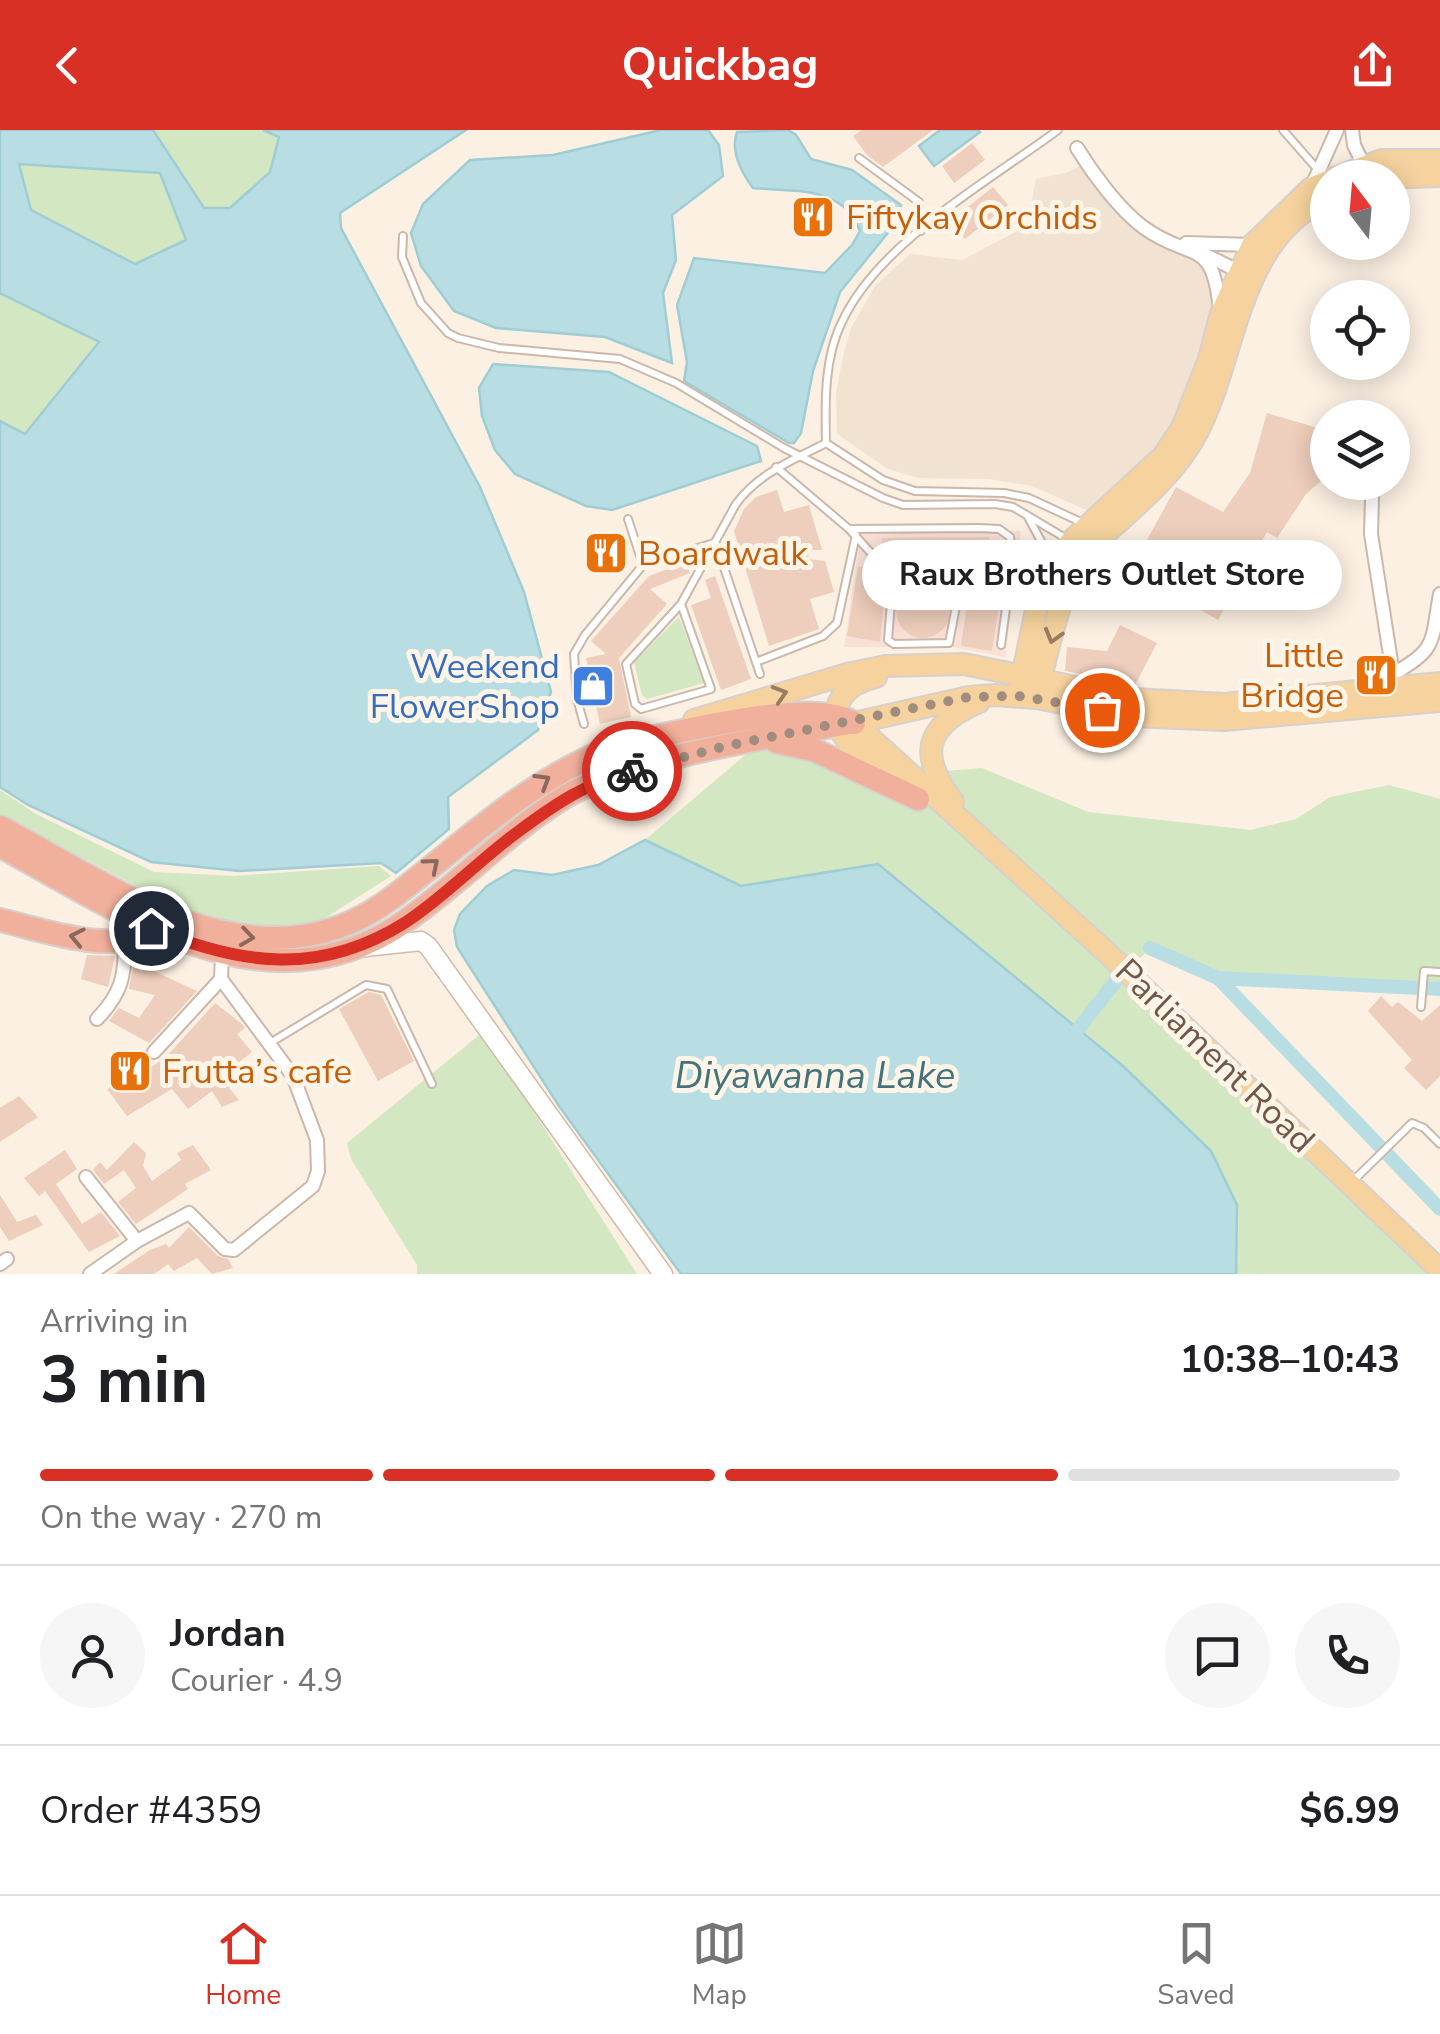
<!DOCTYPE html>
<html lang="en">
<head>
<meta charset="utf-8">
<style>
	body { margin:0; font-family:"Nunito Sans",sans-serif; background:#f6f6f6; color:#202124; height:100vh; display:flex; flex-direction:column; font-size:38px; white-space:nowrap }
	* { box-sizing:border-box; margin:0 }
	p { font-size:32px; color:#757577 }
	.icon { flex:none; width:55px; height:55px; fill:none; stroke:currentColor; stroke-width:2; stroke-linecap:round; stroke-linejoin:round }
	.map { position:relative; height:1144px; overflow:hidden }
	.drawer { display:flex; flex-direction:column; background:#fff; flex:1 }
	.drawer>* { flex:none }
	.needle { width:65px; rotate:344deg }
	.fabs { position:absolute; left:1310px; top:30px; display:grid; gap:20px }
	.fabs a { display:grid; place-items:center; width:100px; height:100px; border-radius:50%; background:#fff; box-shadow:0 5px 25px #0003; font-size:50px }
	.pin { position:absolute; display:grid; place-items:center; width:85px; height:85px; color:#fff; margin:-42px; border:5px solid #fff; border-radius:50%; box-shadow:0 2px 10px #0007 }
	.courier { position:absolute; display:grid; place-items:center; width:100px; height:100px; margin:-50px; border:8px solid #d93025; border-radius:50%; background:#fff; color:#222; box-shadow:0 2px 12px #0007 }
	.bubble { position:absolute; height:70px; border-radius:35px; background:#fff; box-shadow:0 5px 25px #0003; font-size:32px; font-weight:700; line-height:70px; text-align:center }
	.head em { font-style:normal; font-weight:700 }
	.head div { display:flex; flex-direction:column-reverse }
	.head { display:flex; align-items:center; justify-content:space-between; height:170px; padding:0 40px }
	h1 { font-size:65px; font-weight:700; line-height:75px }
	.bar { display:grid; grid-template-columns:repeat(4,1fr); gap:15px 10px; align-content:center; height:120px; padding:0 40px }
	.bar i { height:12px; border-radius:8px; background:#e0e0e0 }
	.bar .selected { background:#d93025 }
	.bar p { grid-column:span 4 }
	.line { display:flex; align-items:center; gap:25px; padding:0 40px; border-top:2px solid #e0e0e0 }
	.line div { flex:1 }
	.round { display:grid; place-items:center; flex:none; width:105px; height:105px; border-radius:52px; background:#f6f6f6 }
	header { display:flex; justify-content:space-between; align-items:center; height:130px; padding:0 40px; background:#d93025; color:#fff; font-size:45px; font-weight:700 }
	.tabs { display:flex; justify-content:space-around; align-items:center; height:140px; border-top:2px solid #e0e0e0; background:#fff; font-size:28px; color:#757577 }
	.tabs a { display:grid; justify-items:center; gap:5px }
	.tabs .selected { color:#d93025 }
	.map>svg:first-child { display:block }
	.residential { fill:#f2e2d1 }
	.commercial { fill:#fae0d7 }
	.green { fill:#d2e7c2 }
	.water { fill:#b8dee3; stroke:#9fcdd4; stroke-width:2.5; fill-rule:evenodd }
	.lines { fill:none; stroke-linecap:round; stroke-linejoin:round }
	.canal { stroke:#b8dee3; stroke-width:14 }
	.building { fill:#eecebc }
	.lane-casing { stroke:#cbb8aa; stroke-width:10 }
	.street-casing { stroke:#cbb8aa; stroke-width:16 }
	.secondary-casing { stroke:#d0baaa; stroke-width:21 }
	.primary-casing { stroke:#d7d0cc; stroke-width:24 }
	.highway-casing { stroke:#d7d0cc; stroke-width:26 }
	.lane { stroke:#fff; stroke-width:6 }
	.street { stroke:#fff; stroke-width:12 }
	.secondary { stroke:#fff; stroke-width:18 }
	.primary { stroke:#f6d39e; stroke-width:20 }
	.highway { stroke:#f1b09c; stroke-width:22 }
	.oneway { stroke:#997c63 }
	.oneway2 { stroke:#8b695a }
	.done { stroke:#a18d7f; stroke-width:10; stroke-dasharray:0 18 }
	.route { stroke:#d93025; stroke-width:12 }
	.labels { text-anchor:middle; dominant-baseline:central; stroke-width:10; stroke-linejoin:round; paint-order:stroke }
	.food-label { font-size:35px; fill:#c56008; stroke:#fef5e8; text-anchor:start }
	.shop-label { font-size:35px; fill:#366cbe; stroke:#fef5e8; text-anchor:end }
	.street-label { font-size:35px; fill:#71574a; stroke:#fef5e8 }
	.water-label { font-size:38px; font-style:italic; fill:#43747c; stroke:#fef5e8 }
</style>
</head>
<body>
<header><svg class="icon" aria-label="back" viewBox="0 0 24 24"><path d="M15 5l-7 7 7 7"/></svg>Quickbag<svg class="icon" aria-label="share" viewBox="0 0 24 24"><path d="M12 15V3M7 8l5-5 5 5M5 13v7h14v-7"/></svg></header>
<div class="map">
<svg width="1440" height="1144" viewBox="0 0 1440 1144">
	<rect width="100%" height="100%" fill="#fbf0e2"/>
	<path class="residential" d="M1082,35l33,43 84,49 11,12 5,37 -14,51 -26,67 -18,27 -66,61 -59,-26 -43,-7 -71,-1 -30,-9 -51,-35 -1,-41 7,-36 8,-29 24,-42 35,-32 52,6 65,-34 9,-47 30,-6z"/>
	<path class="commercial" d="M1021,401l-16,126 -52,-10h-109l17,-115z"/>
	<g class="green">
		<path d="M153,0h110l16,6 -9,36 -40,36h-27z"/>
		<path d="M18,33l142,10 27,67 -51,24 -105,-54z"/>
		<path d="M0,163l99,49 -74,92 -25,-13z"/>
		<path d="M679,487l25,66 -57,16 -5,-4 -8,-33z"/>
		<path d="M763,610l155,59 64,45 -49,-72 49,-4 106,44 163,18 45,-11 34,-22 59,-12 51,14v190l-222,-11 -68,-29 -25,22 315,303h-204l1,-69 -26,-54 -88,-85 -245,-202 -137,22 -96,-46z"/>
		<path d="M0,660l36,24 118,58 79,4 146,-10 12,10 -72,46 -59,5 -72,-14 -188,-98z"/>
		<path d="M483,902l154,242h-220v-9l-66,-106 -4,-16z"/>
	</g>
	<g class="water">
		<path d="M0,0h153l51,78h26l40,-36 9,-35 -16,-7h203l-126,83 1,15 139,259 44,105 27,100 -13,38 -90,67 1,32 -53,44 -15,-10 -142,8 -88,-9 -123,-57 -28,-18v-366l25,13 74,-92 -99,-49zM19,34l141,9 26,67 -51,24 -104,-54z"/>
		<path d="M661,0h47l11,15 4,31 -51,39 4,45 -13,33 9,70 -67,-26 -109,-9 -42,-17 -33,-45 -10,-33 12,-29 47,-44 83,-5z"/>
		<path d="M788,0l8,5 15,24 41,11 49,35 -2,14 -59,73 -27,79 -12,62 -7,10h-5l-105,-62 3,-19 -10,-57 17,-47 131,15 27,-28 8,-14c-17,-46 -65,-39 -107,-43 -12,-16 -23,-36 -16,-56z"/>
		<path d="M940,0h38l2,2 -46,34 -15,-20z"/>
		<path d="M493,234l116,8 148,74 4,15 -149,49 -26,-4 -71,-32 -20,-24 -13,-34 -3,-28z"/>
		<path d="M645,710l96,46 137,-22 245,202 88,85 26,54 -1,69h-555l-122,-168 -102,-159 -3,-17 6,-16 27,-28 27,-16 38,5 46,-10z"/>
	</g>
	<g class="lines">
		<g class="canal">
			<path d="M1150,818l68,30 222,11"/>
			<path d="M1218,848l222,231"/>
			<path d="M1078,899l45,-57"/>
		</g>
	</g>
	<g class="building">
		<path d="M862,0h71l-50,37 -16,-12 -14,-19z"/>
		<path d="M972,13l13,17 -31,23 -12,-17z"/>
		<path d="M993,57l15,18 -43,34 -15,-18z"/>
		<path d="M1267,283l61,18v44l-22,19 -29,44 -10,-6 -49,88 -60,-35 11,-21 -27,-15 34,-62 47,25 27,-39z"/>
		<path d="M777,360l7,22 25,-7 13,45h-13l-1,9 17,2 9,31 -24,7 9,30 -50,17 -35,-115 10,-22 12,-12z"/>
		<path d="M989,407v11l-23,1v19l-71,1 -1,-20h-12v-11z"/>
		<path d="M995,426l11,2 -14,93 -31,-5 10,-70 20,3z"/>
		<path d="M686,432l4,11 -40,16 17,15 -48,54 12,59 -31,7 -14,-66 20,-4 -15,-13 58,-65z"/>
		<path d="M858,436l11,2 -2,13 19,2 -6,59 -33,-6z"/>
		<path d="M715,446l36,103 -30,11 -30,-85 20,-7 -6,-18z"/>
		<circle cx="923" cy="481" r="27"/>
		<path d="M1120,495l37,18 -22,42 -70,-14 2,-24 40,4z"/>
		<path d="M87,825l28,1 -7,31 -27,-8z"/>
		<path d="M134,832l63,29 -48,52 -40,-22 10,-13 20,10 16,-23 -26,-6z"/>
		<path d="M369,862l12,3 33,66 -36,20 -39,-72z"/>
		<path d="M1381,866l11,11 6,-5 24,19 18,-16v71l-14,14 -22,-22 8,-8 -44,-49z"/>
		<path d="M215,873l27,21 3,4 -8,6 15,18 -18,14 7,12 -12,10 10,12 -17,7 -10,-16 -24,18 -16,-20 -45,27 -20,-27 33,-14 27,-19z"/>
		<path d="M19,966l19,21 -38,25v-34z"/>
		<path d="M134,1012l12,11 -3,13 9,15 29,-21 -4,-7 16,-8 18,25 -26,14 3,5 -52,35 -18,-22 18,-14 -12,-18 -20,14 -11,-14 7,-8 7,8z"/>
		<path d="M65,1020l12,19 -21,15 26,40 19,-12 19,24 -31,16 -44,-61 -6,5 -15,-18z"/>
		<path d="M0,1065l17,27 19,-7 7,10 -34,16 -9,-14z"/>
		<path d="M189,1097l29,29 10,3 5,9 -21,6 -15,-16 -23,13 -6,-7 -14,10h-40l36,-24 16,-6 3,4z"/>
	</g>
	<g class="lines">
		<g class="lane-casing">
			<g id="lane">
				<path d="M1283,0l35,40"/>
				<path d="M859,28l60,44 2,29"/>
				<path d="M403,106l-1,21 19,46 27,30 10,5 41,10 121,11 56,24 108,65 99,50 20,7 92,-1 18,3 54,32"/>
				<path d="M826,313l57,37 32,11 89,2 25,5 56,26"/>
				<path d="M776,337l73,62 44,48 -5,63 6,4 55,-1 10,-52 -7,-12 -59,-2"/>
				<path d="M1028,387l13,24 2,30"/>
				<path d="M628,389l15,46"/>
				<path d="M850,399l129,-1 20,1 11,8 3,19 -12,89"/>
				<path d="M716,414l44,130"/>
				<path d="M1073,456l63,9 22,-32"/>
				<path d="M681,474l30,85 -70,20 -6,-5 -9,-40 55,-60 55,-100c23,-31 57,-44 90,-61 -1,-40 -2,-85 16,-121 36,-79 147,-141 216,-192"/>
				<path d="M756,532l67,-26 14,-13 19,-88"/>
				<path d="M584,594l-7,-25 -3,-45 11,-19 58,-70 71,-22"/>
				<path d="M1421,877l3,-36 16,1"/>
				<path d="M270,913l96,-58 21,4 45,95"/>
				<path d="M1351,1053l61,-60 12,5 16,16"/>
			</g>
		</g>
		<g class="street-casing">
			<g id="street">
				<path d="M1352,0l2,15 10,21"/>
				<path d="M1077,18c16,26 42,61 66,79 49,36 70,8 77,84"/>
				<path d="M1311,58l26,-58"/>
				<path d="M1186,113l66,2"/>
				<path d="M1204,124l40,20"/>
				<path d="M1372,368l-1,36 22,140"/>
				<path d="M1391,550l2,-6c45,-25 38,-32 47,-80"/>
				<path d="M97,889c25,-26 28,-43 28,-78"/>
				<path d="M154,922l67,-73"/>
				<path d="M86,1047l51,64"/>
				<path d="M0,1134l7,-5"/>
				<path d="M90,1144l47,-33 52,-28 36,36 9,1 79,-64 5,-15 -1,-31 -24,-64 -72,-97 1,-25"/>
			</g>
		</g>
		<g class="secondary-casing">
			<path id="secondary" d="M365,817l56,-6 7,5 235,328"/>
		</g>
		<g class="primary-casing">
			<g id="primary">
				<path d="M1334,48l48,-18h58"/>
				<path d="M1380,48l60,-2"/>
				<path d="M876,547c-14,3 -26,8 -34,20 -25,37 37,70 61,90"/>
				<path d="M1018,566l24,-114 29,-41 92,-85 19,-28 27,-69 12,-46 31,-68 59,-57 17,-7"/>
				<path d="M1036,568c13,-50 22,-104 50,-147 38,-35 86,-71 111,-118 40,-76 40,-195 131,-235"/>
				<path d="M694,590l153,-46 39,-8 78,-2 170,35 90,5 216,-21"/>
				<path d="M854,593l251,228 335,319"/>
				<path d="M854,593l115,-26 26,-2 41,3 95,18 93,4 216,-19"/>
				<path d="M953,672c-35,-47 -29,-76 26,-100"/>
			</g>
		</g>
		<g class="highway-casing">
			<g id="highway">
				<path d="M777,612l37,8 104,49"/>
				<path d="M0,697c120,64 262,170 393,70 79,-60 132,-116 228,-153 54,-10 189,-48 233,-21"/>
				<path d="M0,716c124,67 269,173 407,74 54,-38 100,-87 156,-122 65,-40 208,-61 286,-75"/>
				<path d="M0,790c39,9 119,38 151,8"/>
			</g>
		</g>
		<use href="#lane" class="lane"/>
		<use href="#street" class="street"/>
		<use href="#secondary" class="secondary"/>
		<use href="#primary" class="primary"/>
		<use href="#highway" class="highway"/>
	</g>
	<defs><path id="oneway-chevron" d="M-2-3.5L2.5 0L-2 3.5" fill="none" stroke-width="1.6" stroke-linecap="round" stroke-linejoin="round" transform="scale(2.5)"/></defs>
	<g class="oneway">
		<use href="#oneway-chevron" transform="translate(1053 506) rotate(106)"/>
		<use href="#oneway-chevron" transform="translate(780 564) rotate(-17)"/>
	</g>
	<g class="oneway2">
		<use href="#oneway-chevron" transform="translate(543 651) rotate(-31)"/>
		<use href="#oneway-chevron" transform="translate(432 735) rotate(-40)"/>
		<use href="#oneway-chevron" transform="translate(77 807) rotate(-168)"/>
		<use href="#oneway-chevron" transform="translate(247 807) rotate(8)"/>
	</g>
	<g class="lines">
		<path class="done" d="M632,641l94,-25 243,-49 49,-1 84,14"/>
		<path class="route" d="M151,798c89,37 169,49 255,-6 40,-26 74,-63 113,-91 36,-27 69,-49 113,-60"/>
	</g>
	<defs>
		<g id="restaurant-square" transform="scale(2.25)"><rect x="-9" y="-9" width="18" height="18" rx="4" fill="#e8710a" stroke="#fef5e8"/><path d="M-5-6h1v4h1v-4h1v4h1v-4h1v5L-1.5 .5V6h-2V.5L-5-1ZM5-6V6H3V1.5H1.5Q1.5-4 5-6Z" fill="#fff"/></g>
		<g id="shop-square" transform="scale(2.25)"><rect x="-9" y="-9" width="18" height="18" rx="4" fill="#3f7fe0" stroke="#fef5e8"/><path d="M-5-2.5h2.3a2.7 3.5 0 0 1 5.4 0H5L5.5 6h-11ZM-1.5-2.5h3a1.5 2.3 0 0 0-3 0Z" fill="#fff"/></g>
	</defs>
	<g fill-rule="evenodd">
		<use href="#restaurant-square" x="813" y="87"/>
		<use href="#restaurant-square" x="606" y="423"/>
		<use href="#restaurant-square" x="1376" y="545"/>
		<use href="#shop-square" x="593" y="556"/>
		<use href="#restaurant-square" x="130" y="941"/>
	</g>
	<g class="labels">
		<g class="food-label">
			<text x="846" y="87">Fiftykay Orchids</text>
			<text x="638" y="423">Boardwalk</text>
			<text x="1344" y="525" text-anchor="end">Little<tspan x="1344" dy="40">Bridge</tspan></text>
			<text x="162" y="941">Frutta’s cafe</text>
		</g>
		<g class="shop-label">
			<text x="560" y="536">Weekend<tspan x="560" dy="40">FlowerShop</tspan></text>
		</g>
		<g class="street-label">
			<text transform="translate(1215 926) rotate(44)">Parliament Road</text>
		</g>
		<g class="water-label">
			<text x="815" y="945">Diyawanna Lake</text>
		</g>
	</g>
</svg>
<div class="fabs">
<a><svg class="needle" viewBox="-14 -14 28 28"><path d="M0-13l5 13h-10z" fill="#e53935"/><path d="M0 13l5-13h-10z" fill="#757577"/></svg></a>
<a><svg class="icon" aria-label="locate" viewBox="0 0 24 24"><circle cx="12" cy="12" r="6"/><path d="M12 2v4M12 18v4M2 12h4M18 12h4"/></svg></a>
<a><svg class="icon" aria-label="layers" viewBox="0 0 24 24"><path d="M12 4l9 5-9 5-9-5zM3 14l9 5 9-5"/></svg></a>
</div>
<div class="pin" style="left:1102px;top:580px;background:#ea580c"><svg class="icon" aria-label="bag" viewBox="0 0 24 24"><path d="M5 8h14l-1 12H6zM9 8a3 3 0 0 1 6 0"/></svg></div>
<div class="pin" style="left:151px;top:798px;background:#1f2937"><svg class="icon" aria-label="home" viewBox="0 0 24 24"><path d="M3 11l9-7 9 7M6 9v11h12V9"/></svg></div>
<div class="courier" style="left:632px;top:641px"><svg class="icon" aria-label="bike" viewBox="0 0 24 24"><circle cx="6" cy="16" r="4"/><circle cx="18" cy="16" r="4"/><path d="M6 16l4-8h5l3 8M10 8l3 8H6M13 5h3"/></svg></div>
<div class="bubble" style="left:862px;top:410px;width:480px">Raux Brothers Outlet Store</div>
</div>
<section class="drawer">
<div class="head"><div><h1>3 min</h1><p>Arriving in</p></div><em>10:38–10:43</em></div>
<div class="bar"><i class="selected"></i><i class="selected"></i><i class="selected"></i><i></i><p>On the way · 270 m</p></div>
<div class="line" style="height:180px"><a class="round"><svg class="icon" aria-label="person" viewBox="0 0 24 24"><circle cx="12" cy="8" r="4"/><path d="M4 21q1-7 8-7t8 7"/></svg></a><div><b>Jordan</b><p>Courier · 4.9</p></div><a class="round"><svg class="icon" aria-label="chat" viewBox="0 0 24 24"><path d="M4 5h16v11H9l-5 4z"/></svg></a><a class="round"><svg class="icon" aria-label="phone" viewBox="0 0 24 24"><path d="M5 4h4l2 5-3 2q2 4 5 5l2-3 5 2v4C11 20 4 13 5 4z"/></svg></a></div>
<div class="line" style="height:130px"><div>Order #4359</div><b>$6.99</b></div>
</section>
<nav class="tabs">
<a class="selected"><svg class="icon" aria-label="home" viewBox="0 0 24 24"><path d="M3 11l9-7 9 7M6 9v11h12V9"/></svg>Home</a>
<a><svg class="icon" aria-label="map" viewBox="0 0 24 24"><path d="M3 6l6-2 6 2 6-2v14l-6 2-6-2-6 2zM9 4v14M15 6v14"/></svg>Map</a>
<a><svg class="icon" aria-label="saved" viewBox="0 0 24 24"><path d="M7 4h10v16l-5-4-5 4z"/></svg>Saved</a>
</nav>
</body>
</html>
